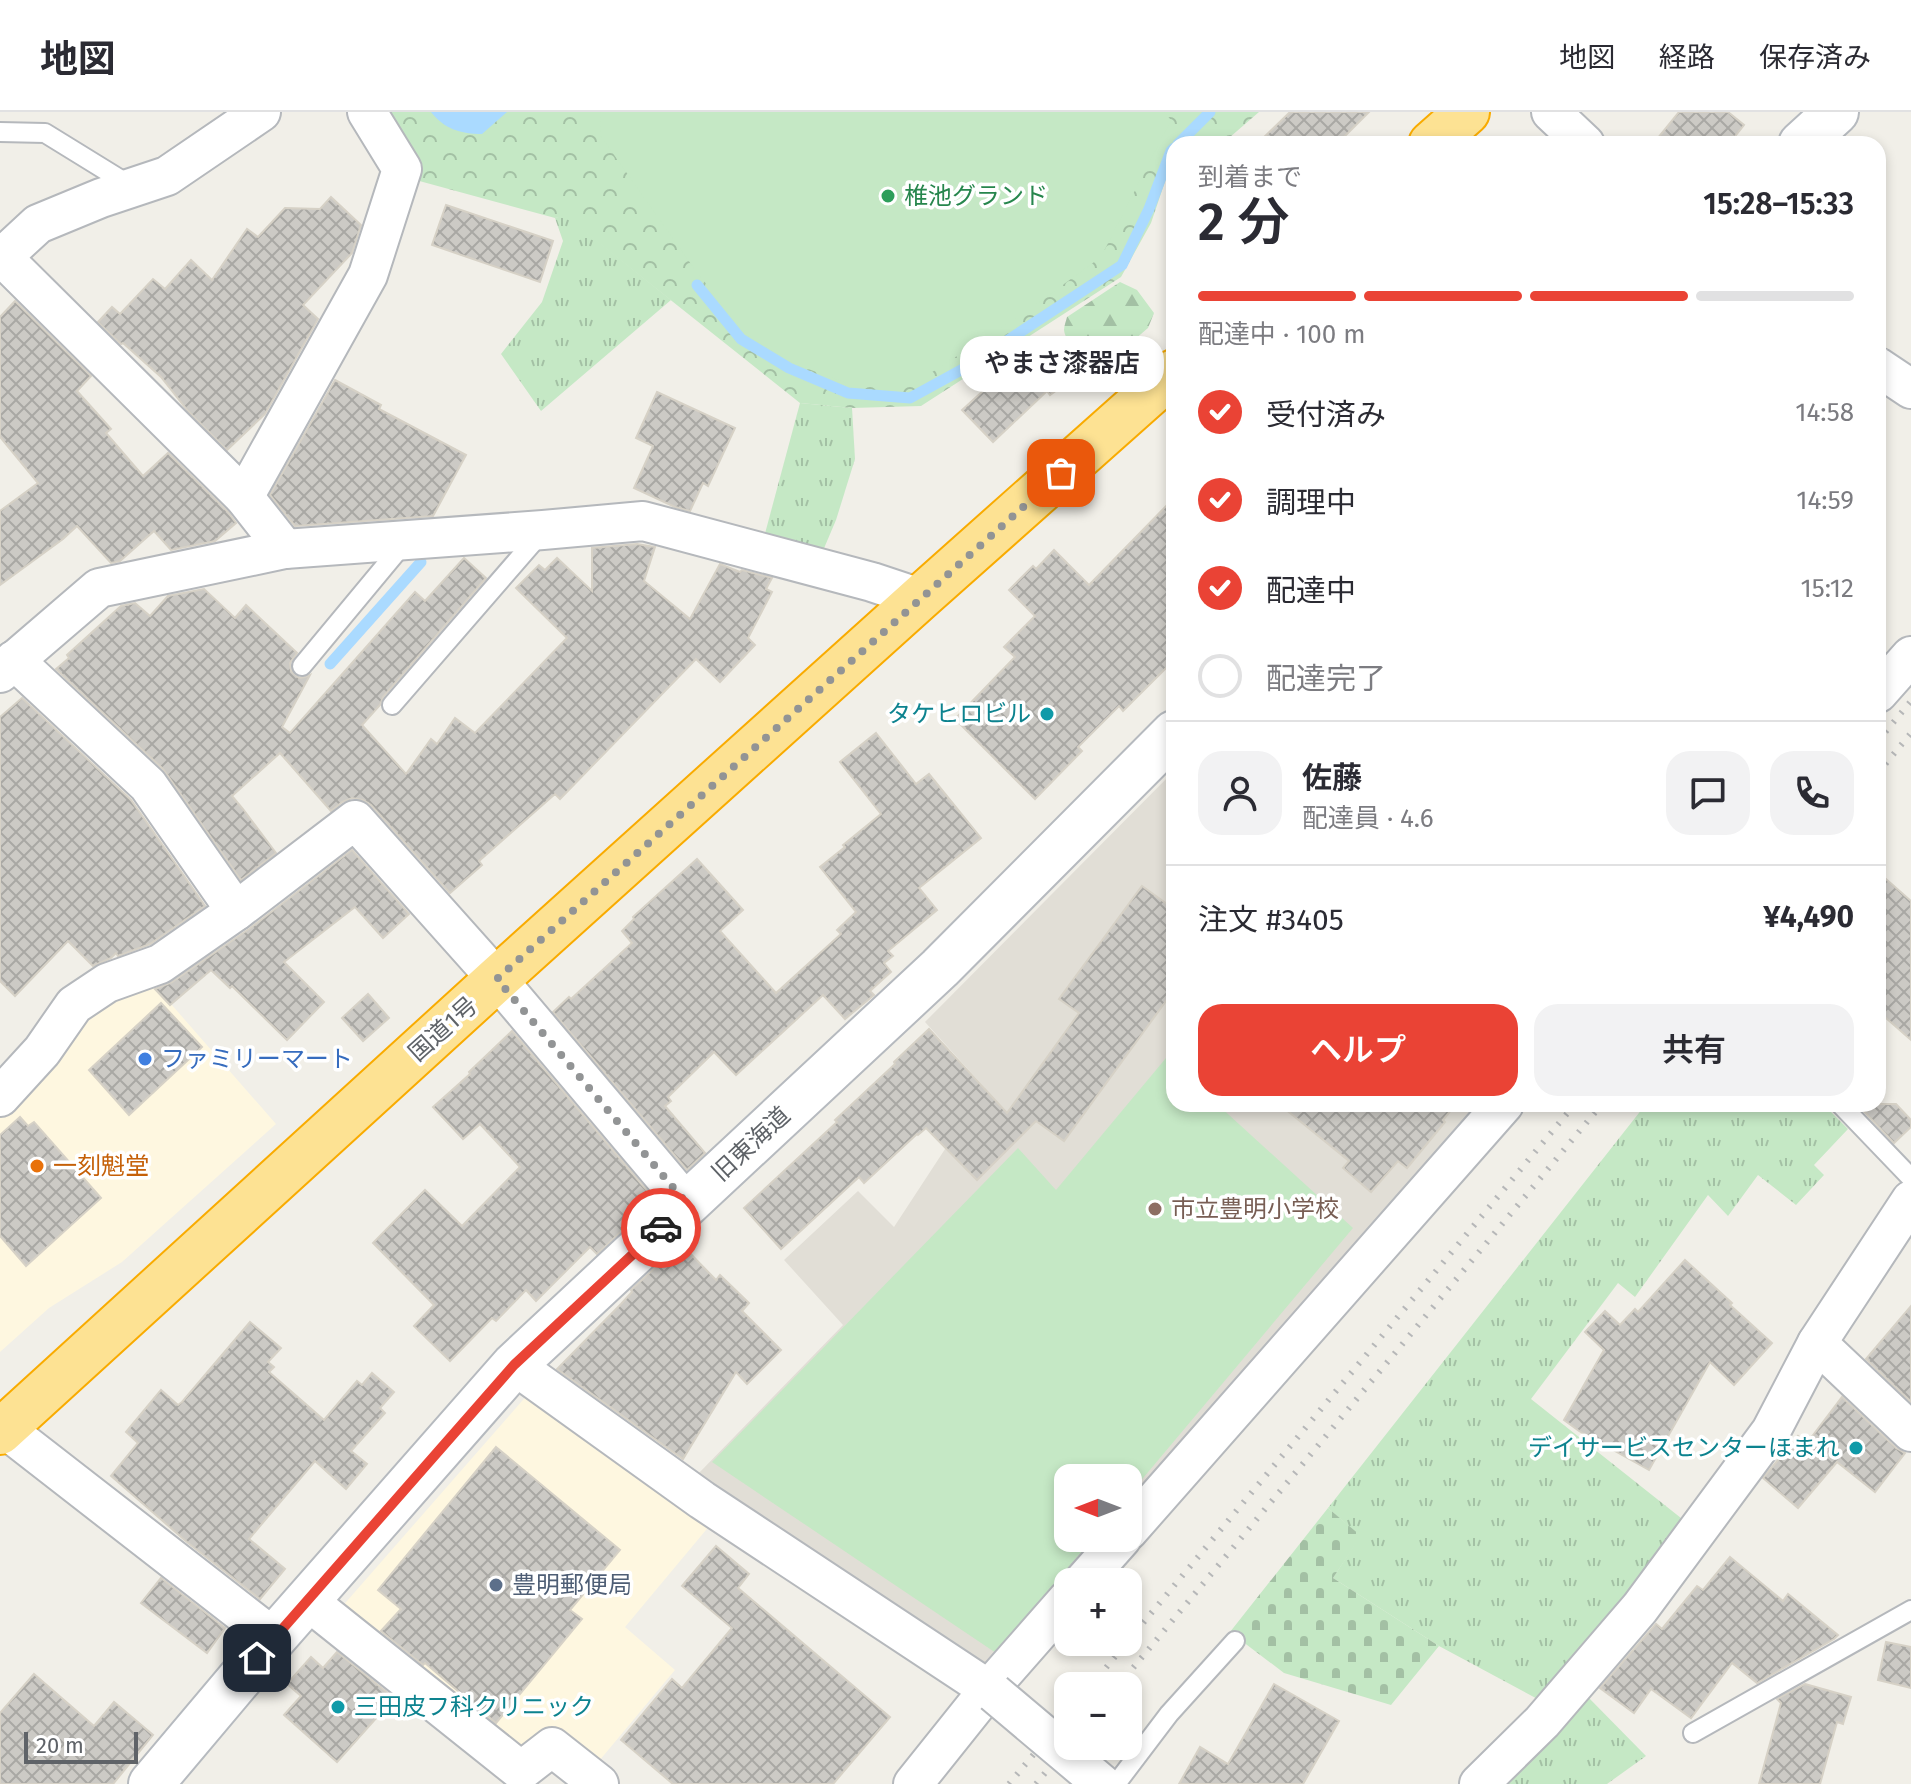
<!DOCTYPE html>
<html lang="ja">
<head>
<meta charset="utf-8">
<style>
	body { margin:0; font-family:"Fira Sans","Noto Sans JP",sans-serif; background:#f2f2f3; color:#2b2b33; height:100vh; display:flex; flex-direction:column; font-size:30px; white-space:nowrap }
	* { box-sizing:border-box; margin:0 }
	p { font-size:26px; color:#7c7c81 }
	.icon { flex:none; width:44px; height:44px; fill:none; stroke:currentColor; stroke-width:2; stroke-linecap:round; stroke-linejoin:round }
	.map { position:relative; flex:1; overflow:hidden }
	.drawer { position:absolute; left:1166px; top:24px; width:720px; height:976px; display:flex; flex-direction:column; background:#fff; border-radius:24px; box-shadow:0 4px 12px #0003 }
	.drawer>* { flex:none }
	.needle { width:52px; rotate:270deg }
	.buttons { position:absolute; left:1054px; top:1352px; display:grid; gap:16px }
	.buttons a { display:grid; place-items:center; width:88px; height:88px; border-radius:16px; background:#fff; box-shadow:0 4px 12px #0003; font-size:40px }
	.scale { position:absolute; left:24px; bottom:20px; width:114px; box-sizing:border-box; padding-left:8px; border:4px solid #5f6368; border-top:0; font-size:22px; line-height:28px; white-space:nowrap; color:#5f6368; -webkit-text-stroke:6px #fff; paint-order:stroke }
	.pin { position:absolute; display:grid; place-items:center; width:68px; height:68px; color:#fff; margin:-34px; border-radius:16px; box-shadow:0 4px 12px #0006 }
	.courier { position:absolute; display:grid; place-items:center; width:80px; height:80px; margin:-40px; border:6px solid #ea4335; border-radius:50%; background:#fff; color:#222; box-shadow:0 2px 10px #0007 }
	.bubble { position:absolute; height:56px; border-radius:24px; background:#fff; box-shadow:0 4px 12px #0003; font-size:26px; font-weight:600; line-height:56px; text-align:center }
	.summary em { font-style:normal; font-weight:600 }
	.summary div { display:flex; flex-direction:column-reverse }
	.summary { display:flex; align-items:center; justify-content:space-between; height:136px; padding:0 32px }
	h1 { font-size:52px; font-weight:600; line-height:60px }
	.bar { display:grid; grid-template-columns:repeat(4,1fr); gap:12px 8px; align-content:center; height:96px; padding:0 32px }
	.bar i { height:10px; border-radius:6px; background:#e1e1e2 }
	.bar .active { background:#ea4335 }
	.bar p { grid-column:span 4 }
	.line { display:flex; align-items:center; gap:20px; padding:0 32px; border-top:2px solid #e1e1e2 }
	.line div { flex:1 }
	.round { display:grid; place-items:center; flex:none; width:84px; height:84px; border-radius:24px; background:#f2f2f3 }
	ol { padding:0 32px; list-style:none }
	li { display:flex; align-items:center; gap:24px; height:88px }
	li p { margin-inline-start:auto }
	li .icon { padding:8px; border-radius:50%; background:#ea4335; color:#fff; stroke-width:4 }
	li:last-child { color:#7c7c81 }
	li i { width:44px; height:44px; border:4px solid #e1e1e2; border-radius:50% }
	.cta { display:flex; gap:16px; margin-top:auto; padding:16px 32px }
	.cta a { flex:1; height:92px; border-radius:24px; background:#ea4335; color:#fff; font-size:32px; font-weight:600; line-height:92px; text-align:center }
	.cta a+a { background:#f2f2f3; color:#2b2b33 }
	header { display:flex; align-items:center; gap:48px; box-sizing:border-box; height:112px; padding:0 40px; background:#fff; border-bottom:2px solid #e1e1e2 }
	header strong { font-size:38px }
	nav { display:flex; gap:44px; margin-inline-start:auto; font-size:28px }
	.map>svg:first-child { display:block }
	.commercial { fill:#fef7e0 }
	.education { fill:#e1ded6 }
	.grass { fill:url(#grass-tufts) }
	.forest { fill:url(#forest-firs) }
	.cemetery { fill:url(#cemetery-stones) }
	.park { fill:url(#park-crowns) }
	.garden { fill:#c5e8c5 }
	.water { fill:#aadaff }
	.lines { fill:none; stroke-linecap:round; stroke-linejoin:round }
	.stream { stroke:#aadaff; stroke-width:11 }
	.building { fill:url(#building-cross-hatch); stroke:#d6d1c6; stroke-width:2 }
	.lane-casing { stroke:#b5b8bc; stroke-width:22 }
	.street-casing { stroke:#b5b8bc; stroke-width:42 }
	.secondary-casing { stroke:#b6babf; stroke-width:48 }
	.highway-casing { stroke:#f9ab00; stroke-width:48 }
	.lane { stroke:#fff; stroke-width:18 }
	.street { stroke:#fff; stroke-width:38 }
	.secondary { stroke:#fff; stroke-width:44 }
	.highway { stroke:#fde293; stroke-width:44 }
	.rail { stroke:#b6b7b8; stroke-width:6; stroke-dasharray:2 10; stroke-linecap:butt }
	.street-bridge-casing { stroke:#b5b8bc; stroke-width:42; stroke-linecap:butt }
	.street-bridge { stroke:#fff; stroke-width:38 }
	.done { stroke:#929495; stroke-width:8; stroke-dasharray:0 14.4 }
	.route { stroke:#ea4335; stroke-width:10 }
	.leisure-dot { fill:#2e9e5b; stroke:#fff; stroke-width:3 }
	.culture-dot { fill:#0f9aa8; stroke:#fff; stroke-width:3 }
	.shop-dot { fill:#3f7fe0; stroke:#fff; stroke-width:3 }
	.food-dot { fill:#e8710a; stroke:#fff; stroke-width:3 }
	.education-dot { fill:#8d6e63; stroke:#fff; stroke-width:3 }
	.service-dot { fill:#5c6f8a; stroke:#fff; stroke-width:3 }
	.labels { text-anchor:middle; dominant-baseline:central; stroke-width:7; stroke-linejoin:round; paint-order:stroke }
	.leisure-label { font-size:24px; fill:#27864d; stroke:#fff; text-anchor:start }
	.culture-label { font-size:24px; fill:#0d838f; stroke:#fff; text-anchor:end }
	.street-label { font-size:24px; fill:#5f6368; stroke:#fff }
	.shop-label { font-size:24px; fill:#366cbe; stroke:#fff; text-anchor:start }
	.food-label { font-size:24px; fill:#c56008; stroke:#fff; text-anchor:start }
	.education-label { font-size:24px; fill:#785e54; stroke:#fff; text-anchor:start }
	.service-label { font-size:24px; fill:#4e5e75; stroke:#fff; text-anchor:start }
</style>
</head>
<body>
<header>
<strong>地図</strong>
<nav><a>地図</a><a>経路</a><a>保存済み</a></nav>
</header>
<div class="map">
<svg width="1911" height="1672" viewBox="0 0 1911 1672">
	<defs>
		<pattern id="grass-tufts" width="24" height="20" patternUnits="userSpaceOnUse" patternTransform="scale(2)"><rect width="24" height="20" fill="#c5e8c5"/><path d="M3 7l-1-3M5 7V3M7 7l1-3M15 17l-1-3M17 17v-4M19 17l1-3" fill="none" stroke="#a3c0a4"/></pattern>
		<pattern id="forest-firs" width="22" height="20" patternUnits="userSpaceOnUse" patternTransform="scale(2)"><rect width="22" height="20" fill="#c5e8c5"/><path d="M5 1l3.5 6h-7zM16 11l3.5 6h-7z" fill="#a3c0a4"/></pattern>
		<pattern id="cemetery-stones" width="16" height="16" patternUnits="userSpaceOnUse" patternTransform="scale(2)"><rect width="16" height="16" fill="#c5e8c5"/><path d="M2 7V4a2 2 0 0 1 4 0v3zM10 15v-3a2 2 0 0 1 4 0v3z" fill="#a3c0a4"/></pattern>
		<pattern id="park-crowns" width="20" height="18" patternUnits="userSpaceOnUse" patternTransform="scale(2)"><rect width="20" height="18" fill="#c5e8c5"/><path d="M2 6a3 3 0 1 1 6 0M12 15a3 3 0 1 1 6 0" fill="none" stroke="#a3c0a4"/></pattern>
		<pattern id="building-cross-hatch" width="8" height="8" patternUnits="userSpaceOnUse" patternTransform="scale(2)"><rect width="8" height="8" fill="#cccac5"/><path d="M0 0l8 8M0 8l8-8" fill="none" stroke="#a9a8a4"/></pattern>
	</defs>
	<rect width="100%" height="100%" fill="#f1efe8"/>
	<g class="commercial">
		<path d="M150,868l126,144 -154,138 -73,46 -49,44v-238l67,-85z"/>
		<path d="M529,1281l182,131 -86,103 50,43 -76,91 -30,-18 -19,-15 -20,22 -17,-1 -173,-140z"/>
	</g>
	<path class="education" d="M1174,659v333h324l-370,419v-45h-60v60h47l-121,137 -296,-201 145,-149 -59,-65 74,-69 36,36 91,-139 -60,-66z"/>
	<g class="grass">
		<path d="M565,103l106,85 -130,111 -40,-57 41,-52 21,-61 -8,-23z"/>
		<path d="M800,291l52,5 3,51 -19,61 -14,33 -59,-12z"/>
		<path d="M1646,992h177l25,25 -34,36 10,10 -28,30 -38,-30 -30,41 -20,-21 -73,102 -17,-14 -87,116 155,123 -141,181 -106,-57 -106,-68 27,-42 -32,-28z"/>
		<path d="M1586,1583l60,61 -39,28h-108z"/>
	</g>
	<path class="forest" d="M1120,170l17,8 17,23 -6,15 -49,42c-10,-3 -34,-27 -35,-40 0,-4 2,-9 3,-13z"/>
	<path class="cemetery" d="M1328,1396l33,28 -28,42 106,68 -48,59 -107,-32 -54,-41z"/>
	<path class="park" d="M376,0h883l-37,32h-48v11l-23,68 -30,54 -200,129 -69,2 -52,-5 -235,-187 -10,2 -143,-39z"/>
	<g class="garden">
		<path d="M601,0h563l7,8 -70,137 -74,54 -115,74h-60l-63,-23 -44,-28 -52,-67 -93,-132z"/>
		<path d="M1166,946l8,7v39h43l136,124 -225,268v-18h-60v60h25l-97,115 -284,-191 306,-314 38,42z"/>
	</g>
	<path class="water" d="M431,0h76l-25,22c-21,0 -38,-5 -51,-22z"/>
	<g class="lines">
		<g class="stream">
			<path d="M1178,32l32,-32"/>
			<path d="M697,173l44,54 48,29 59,25 62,5 62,-34 150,-99 27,-56 22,-58 3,-3"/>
			<path d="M330,552l91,-102"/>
		</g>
	</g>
	<g class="building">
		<path d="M1290,0h79l-32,32h-80z"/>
		<path d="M1679,0h49l16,13 -15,19h-76z"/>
		<path d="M331,85l30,28 -9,28 -49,52 15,14 -53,95 -38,36 -39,-39 -27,-34 -38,-34 -2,1 -23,-22 14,-15 8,7 33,-35 12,10 26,-29 21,20 35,-51 11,8 27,-29 35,1z"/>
		<path d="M446,93l107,36 -13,41 -108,-37z"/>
		<path d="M15,189l76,75 -14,15 34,38 -5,4 37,43 25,-23 60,59 8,11 -21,18 -44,9 -17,-19 -34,30 -9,2 -34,-37 -14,13 -63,46v-74l38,-28 -38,-46v-120z"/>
		<path d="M1063,228l22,29 -35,26 -3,-4 -54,51 -31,-32 45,-41z"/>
		<path d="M335,268l46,25 -2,4 87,46 -33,61 -138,10 -25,-31z"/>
		<path d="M657,280l78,36 -27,58 -5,-3 -13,28 -15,-4 -41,-19 19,-42 -17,-8z"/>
		<path d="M1174,386v162l-51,51 -4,-5 -41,41 4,4 -47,48 -80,-80 60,-62 -11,-10 31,-31 -26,-26 24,-24 3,3 18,-19 35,35z"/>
		<path d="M637,432l18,3 -11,34 46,38 30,-55 20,8 2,-2 30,8 -6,11 6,3 -24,46 7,7 -35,37 -24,-23 -136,140 -5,-5 -76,67 3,4 -32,28 -79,-88 -8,-5 -11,-2 -10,4 -11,9 -51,-58 -48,43 11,13 33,44 -35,27 -78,-111 -107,-100 13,-11 -2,-3 54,-49 14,-3 15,13 18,-20 36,-7 31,29 11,-13 51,48 -7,10 1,8 8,7 6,-1 5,-2 -28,52 8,6 125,-141 10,9 39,-43 22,20 -103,119 -3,8 -18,20 44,49 25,-35 6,5 18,-26 20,15 92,-95 -51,-50 23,-23 6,5 12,-12 35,33v-43z"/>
		<path d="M22,586l109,102 74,106 -55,38 -32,12 -2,-3 -5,5 -18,8 -25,-25 -53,55 -15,-15v-264z"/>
		<path d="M876,621l40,51 13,-10 52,64 -62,50 18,22 -49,41 5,5 -9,7 7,9 -21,19 4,4 -29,24 -22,-24 -87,80 -22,-23 -46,45 3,4 -6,5 40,47 -18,17 -134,-158 16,-15 2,2 61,-56 -10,-12 12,-12 -1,-2 64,-58 46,51 -23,21 56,62 65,-59 -4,-4 19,-18 -36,-45 25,-20 -2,-2 38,-31 -41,-52z"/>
		<path d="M352,738l57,64 -26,24 -28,-31 -71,55 40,40 -37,38 -55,-54 -2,2 -19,-18 -41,35 -15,-16 17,-7 77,-53z"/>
		<path d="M1878,760l33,29v139l-33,-29z"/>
		<path d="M1142,774l32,23v81l-110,151 -28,-20 -59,59 -51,-52 -8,7 -1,-1 -53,49 -5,-6 -78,72 -37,-41 93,-86 -2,-2 60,-56 -1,-2 35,-33 78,84 72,-100 -20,-14z"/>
		<path d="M368,882l21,24 -26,23 -21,-23z"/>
		<path d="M161,891l41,44 -73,68 -40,-45z"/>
		<path d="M512,919l143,169 -58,54 -7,-7 -54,54 -10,-11 -30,31 -4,-3 -42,43 -36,-35 20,-21 -61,-62 52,-53 37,36 58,-59 -40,-43 -17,15 -30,-32 37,-33 -1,-2z"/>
		<path d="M1279,992h177l-13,16 2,2 -38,46 -9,-7 -27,31 -28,-24 6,-7z"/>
		<path d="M1857,992h39l15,16v7l-17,16z"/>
		<path d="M20,1005l8,9 6,-4 67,76 -75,68 -26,-30v-101z"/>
		<path d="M681,1132l35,36 4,-5 29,28 -7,8 39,39 -34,34 -11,-12 -53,87 -126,-90 64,-65 11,-12 -1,-2z"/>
		<path d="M1685,1148l47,43 -2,2 42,38 -38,42 -24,-23 -61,108 -70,-39 -15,-11 40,-70 -19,-18 20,-21 15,14 15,-16 3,3z"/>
		<path d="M1911,1194v96l-45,-43z"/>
		<path d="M250,1210l31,26 -13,14 6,5 -5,5 55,48 33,-39 5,4 10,-12 22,19 -14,16 5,5 -34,38 16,13 -21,25 -31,-28 -66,78 36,30 -25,30 -73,-57 -76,-66 27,-33 -12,-11 35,-42 17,15 4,-3z"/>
		<path d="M1842,1285l54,51 9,5 -30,39 -38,-30 -39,46 -35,-30 35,-42 9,7z"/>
		<path d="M496,1335l124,103 -50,60 12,9 -86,104 -71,-60 -2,2 -42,-34 20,-22 -23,-19z"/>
		<path d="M716,1434l33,28 -11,14 152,129 -57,67h-160l-52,-44 51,-61 10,9 50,-60 -50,-42z"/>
		<path d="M1730,1445l53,44 5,-7 50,41 -4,4 -77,44 -25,-20 -41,55 -40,-29 -17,24 -34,-25 56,-64 6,5 35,-43 6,4z"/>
		<path d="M161,1466l64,50 -18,25 -66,-50z"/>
		<path d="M1886,1530l25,5v41l-33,-8z"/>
		<path d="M337,1540l57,46 -57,64 -53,-47 17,-19 -14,-12 24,-27 12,11z"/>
		<path d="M34,1562l60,52 20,-24 39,33 -40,49h-113v-71z"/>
		<path d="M1274,1572l65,37 -36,63h-124l21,-37 28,17z"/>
		<path d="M1805,1572l46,13 -8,27 -6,-2 -17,62h-61l22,-81 -4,-4z"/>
	</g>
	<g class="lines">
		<g class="lane-casing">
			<g id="lane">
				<path d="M0,20l45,1 86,53"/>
				<path d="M302,554l103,-124"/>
				<path d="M392,593l150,-173"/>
				<path d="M1840,992l71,74"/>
				<path d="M1693,1621l218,-123"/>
				<path d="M1116,1672l53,-70 66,-73"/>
			</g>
		</g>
		<g class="street-casing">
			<g id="street">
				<path d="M1551,0l34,32"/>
				<path d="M2,145l242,240 41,52"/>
				<path d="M0,147l38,-35 63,-26 66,-22 94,-64"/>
				<path d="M1878,255l33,22"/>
				<path d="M244,385l124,-222 34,-106 -35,-57"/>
				<path d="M14,548l134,125 88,126"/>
				<path d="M0,561l99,-85 186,-39 258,-19 100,-9 229,61 48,16"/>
				<path d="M1878,581l33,-37"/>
				<path d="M0,985l42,-46 32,-46 33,-22 53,-19 76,-53 119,-91 142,159 190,225"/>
				<path d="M1911,1088l-94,143 94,89"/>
				<path d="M514,1253l188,135 292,193"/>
				<path d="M0,1313l274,213"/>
				<path d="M1128,1419l376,-427"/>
				<path d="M1083,1470l39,-44"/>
				<path d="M308,1489l213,170 31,-24 47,37"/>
				<path d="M913,1672l76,-95 79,-90"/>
				<path d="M1479,1672l63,-62 98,-114 131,-177 46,-88"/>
			</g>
		</g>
		<g class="secondary-casing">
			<g id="secondary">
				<path d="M1801,32l35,-32"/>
				<path d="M151,1672l123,-146 240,-273 426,-397 234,-235"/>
			</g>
		</g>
		<g class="highway-casing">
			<g id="highway">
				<path d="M1431,32l36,-32"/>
				<path d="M0,1320l497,-453 423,-381 254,-226"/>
			</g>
		</g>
		<use href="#lane" class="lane"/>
		<use href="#street" class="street"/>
		<use href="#secondary" class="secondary"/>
		<use href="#highway" class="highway"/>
		<g class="rail">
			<path d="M1878,629l33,-40"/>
			<path d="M1878,661l33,-40"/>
			<path d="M1128,1529l447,-537"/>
			<path d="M1091,1574l36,-44"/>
			<path d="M1118,1574l484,-582"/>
			<path d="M1009,1672l59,-71"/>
			<path d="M1036,1672l32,-39"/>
		</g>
		<g class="street-bridge-casing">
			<path id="street-bridge" d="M994,1581l108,91"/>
		</g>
		<use href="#street-bridge" class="street-bridge"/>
	</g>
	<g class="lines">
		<path class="done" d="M661,1116l26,-24 -190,-225 564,-506"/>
		<path class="route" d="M257,1546l257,-293 147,-137"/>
	</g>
	<circle class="leisure-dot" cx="888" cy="84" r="8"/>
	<g class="culture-dot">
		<circle cx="1047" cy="602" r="8"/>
		<circle cx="1856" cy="1336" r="8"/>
		<circle cx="338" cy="1595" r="8"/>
	</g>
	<circle class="shop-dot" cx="145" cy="947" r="8"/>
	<circle class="food-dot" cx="37" cy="1054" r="8"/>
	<circle class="education-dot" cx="1155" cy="1097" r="8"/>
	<circle class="service-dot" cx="496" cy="1473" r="8"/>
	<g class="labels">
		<g class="leisure-label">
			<text x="904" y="84">椎池グランド</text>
		</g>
		<g class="culture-label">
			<text x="1031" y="602">タケヒロビル</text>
			<text x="1840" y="1336">デイサービスセンターほまれ</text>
			<text x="354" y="1595" text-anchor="start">三田皮フ科クリニック</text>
		</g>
		<g class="street-label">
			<text transform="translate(443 917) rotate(-42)">国道1号</text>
			<text transform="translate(751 1032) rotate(-43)">旧東海道</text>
		</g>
		<g class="shop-label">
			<text x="161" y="947">ファミリーマート</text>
		</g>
		<g class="food-label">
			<text x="53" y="1054">一刻魁堂</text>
		</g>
		<g class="education-label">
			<text x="1171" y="1097">市立豊明小学校</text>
		</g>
		<g class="service-label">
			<text x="512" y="1473">豊明郵便局</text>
		</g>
	</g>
</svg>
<div class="buttons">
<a><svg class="needle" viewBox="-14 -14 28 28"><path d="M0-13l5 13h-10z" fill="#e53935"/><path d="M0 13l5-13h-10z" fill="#7c7c81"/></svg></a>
<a>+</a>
<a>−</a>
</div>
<div class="scale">20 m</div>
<div class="pin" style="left:1061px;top:361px;background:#ea580c"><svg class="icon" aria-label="bag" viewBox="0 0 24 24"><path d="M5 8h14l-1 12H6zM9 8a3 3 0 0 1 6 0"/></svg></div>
<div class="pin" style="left:257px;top:1546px;background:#1f2937"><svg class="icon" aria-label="home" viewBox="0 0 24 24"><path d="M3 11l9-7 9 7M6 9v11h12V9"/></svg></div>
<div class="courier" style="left:661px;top:1116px"><svg class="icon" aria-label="car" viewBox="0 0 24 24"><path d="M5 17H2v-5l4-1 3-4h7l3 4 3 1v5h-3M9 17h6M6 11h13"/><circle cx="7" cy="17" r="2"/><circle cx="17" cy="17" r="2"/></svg></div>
<div class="bubble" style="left:960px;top:224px;width:204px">やまさ漆器店</div>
<section class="drawer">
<div class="summary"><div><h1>2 分</h1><p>到着まで</p></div><em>15:28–15:33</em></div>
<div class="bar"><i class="active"></i><i class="active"></i><i class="active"></i><i></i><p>配達中 · 100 m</p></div>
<ol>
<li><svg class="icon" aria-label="check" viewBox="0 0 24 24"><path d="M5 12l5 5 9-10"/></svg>受付済み<p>14:58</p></li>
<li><svg class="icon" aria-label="check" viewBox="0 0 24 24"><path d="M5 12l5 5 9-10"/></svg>調理中<p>14:59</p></li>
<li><svg class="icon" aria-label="check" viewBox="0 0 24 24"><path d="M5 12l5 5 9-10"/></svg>配達中<p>15:12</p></li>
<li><i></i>配達完了</li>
</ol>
<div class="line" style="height:144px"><a class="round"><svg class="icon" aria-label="person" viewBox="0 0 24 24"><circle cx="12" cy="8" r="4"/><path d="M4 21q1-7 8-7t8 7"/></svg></a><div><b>佐藤</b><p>配達員 · 4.6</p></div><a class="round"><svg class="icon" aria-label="chat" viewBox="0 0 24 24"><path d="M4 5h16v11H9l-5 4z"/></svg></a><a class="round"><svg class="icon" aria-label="phone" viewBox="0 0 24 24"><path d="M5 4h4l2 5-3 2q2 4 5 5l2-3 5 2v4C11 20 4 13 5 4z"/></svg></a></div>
<div class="line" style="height:104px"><div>注文 #3405</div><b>¥4,490</b></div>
<div class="cta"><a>ヘルプ</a><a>共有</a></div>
</section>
</div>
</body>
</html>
